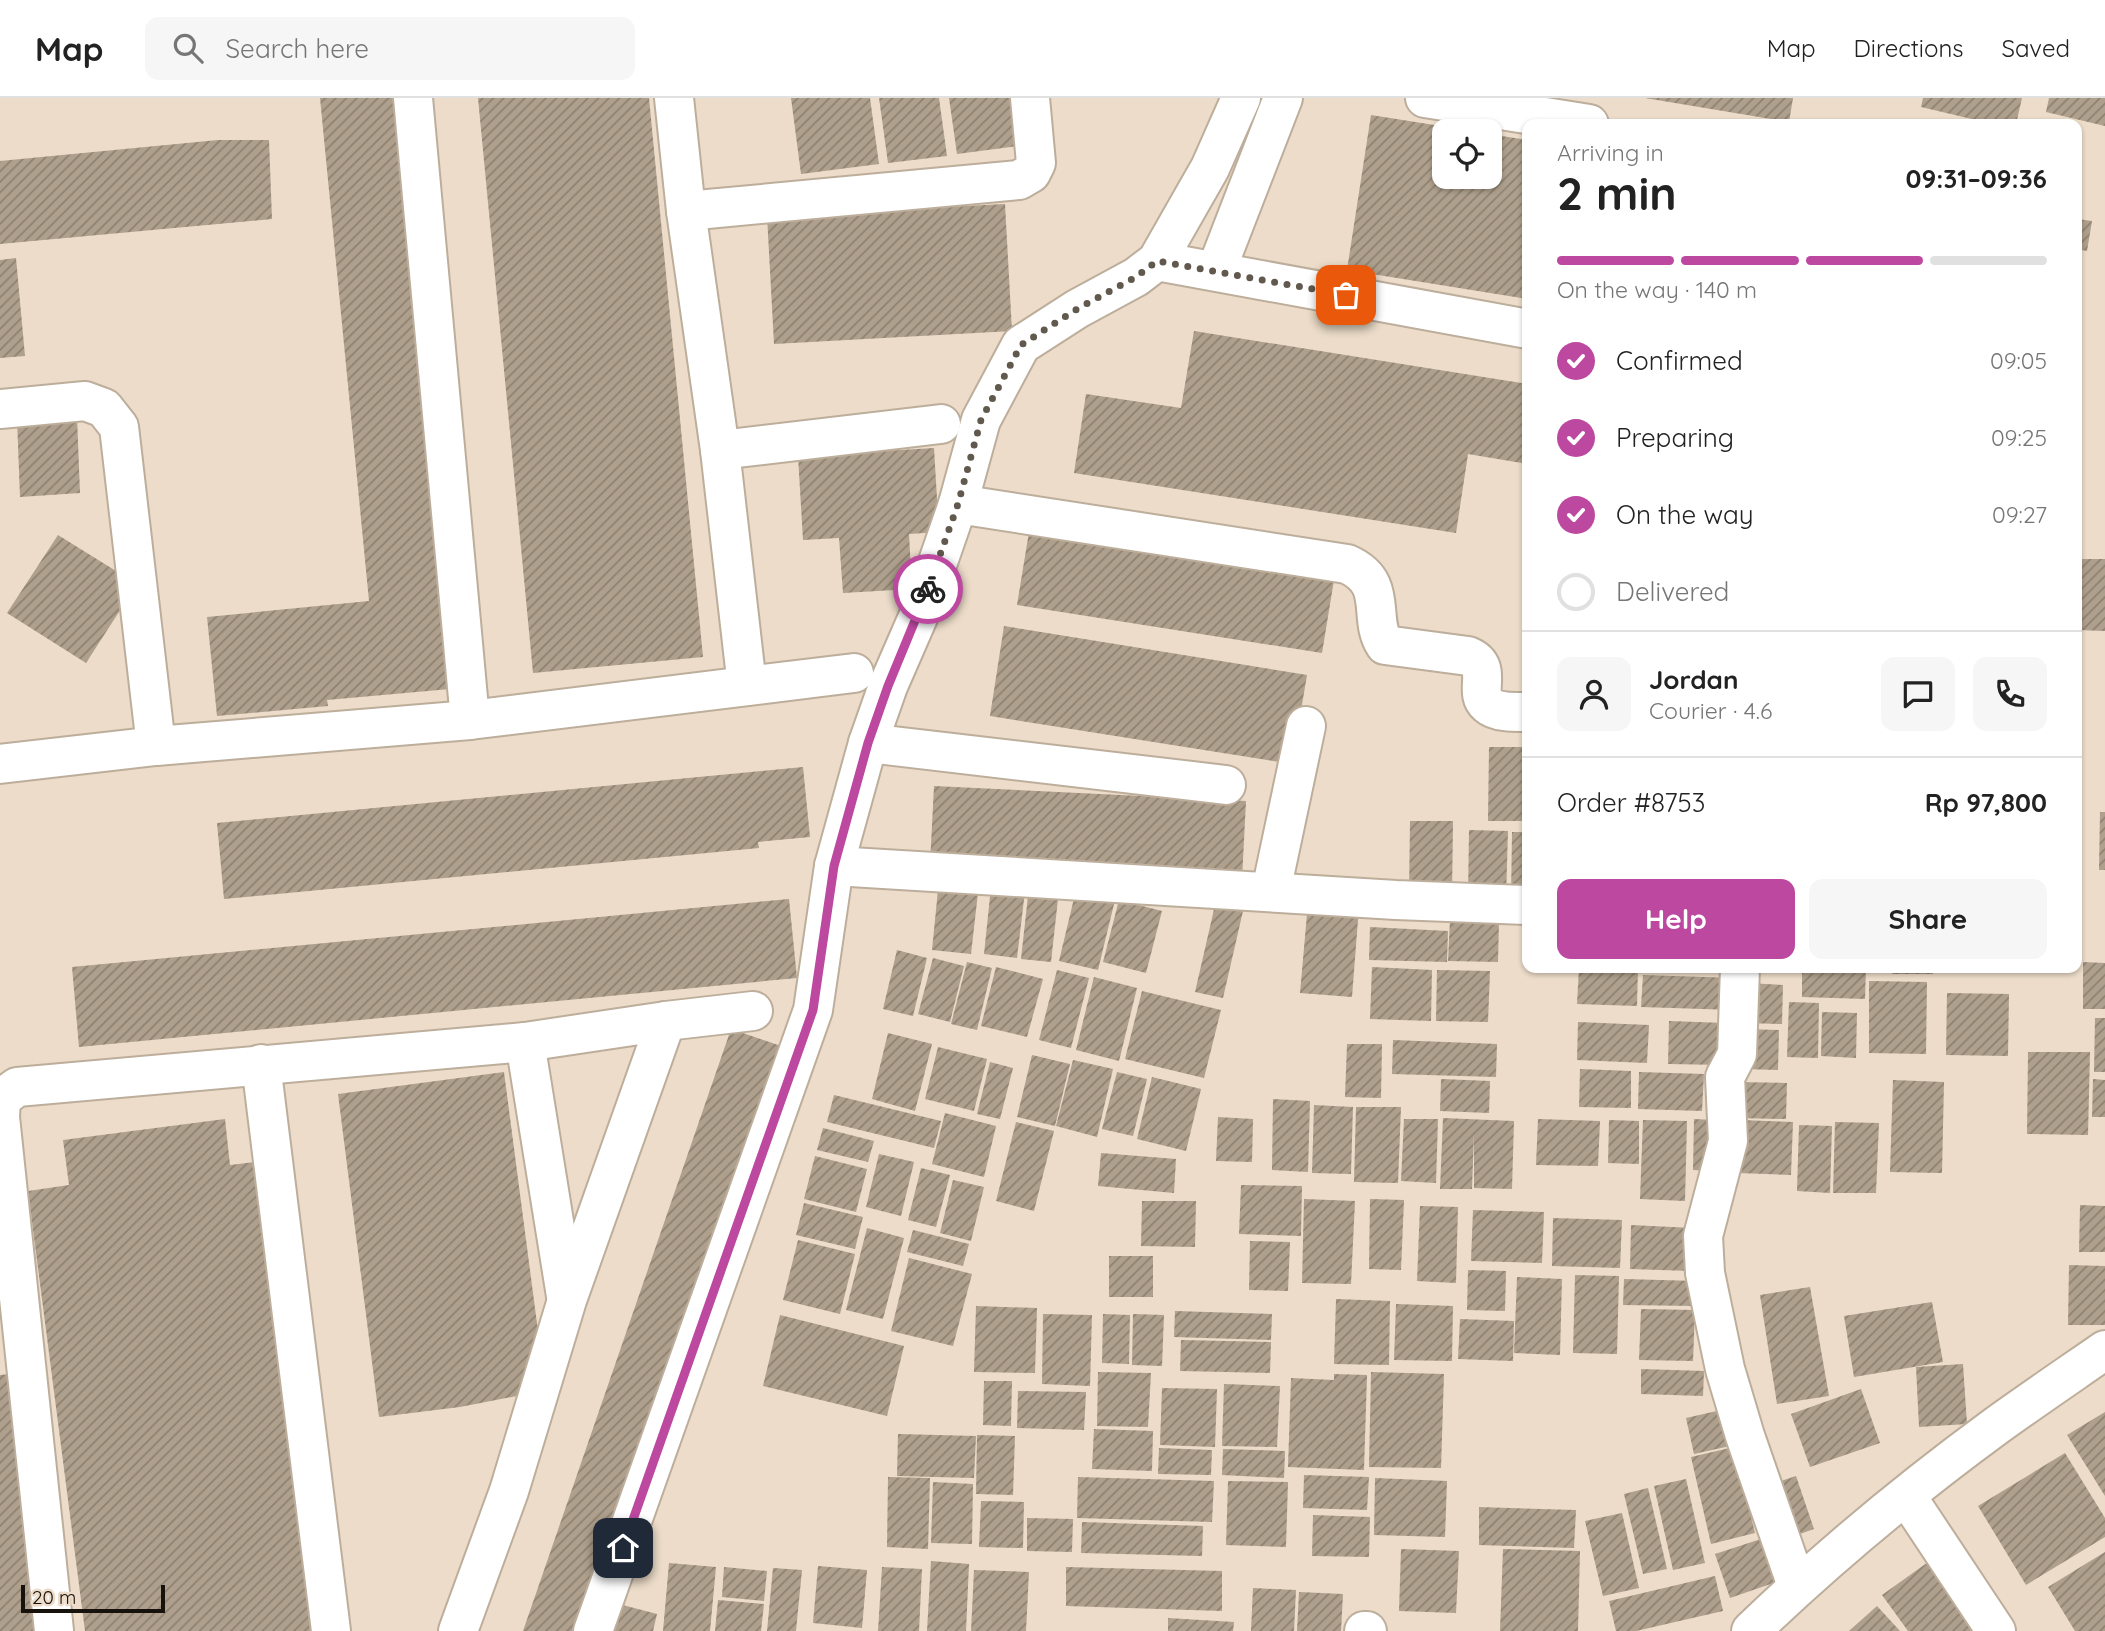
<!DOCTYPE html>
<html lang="en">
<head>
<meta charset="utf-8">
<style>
	body { margin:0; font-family:Quicksand,sans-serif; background:#f6f6f6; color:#222; height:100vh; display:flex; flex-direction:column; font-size:26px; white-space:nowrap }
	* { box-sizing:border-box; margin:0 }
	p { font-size:23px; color:#767676 }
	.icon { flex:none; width:38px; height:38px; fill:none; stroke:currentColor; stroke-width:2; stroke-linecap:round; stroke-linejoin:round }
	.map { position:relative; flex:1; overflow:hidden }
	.panel { position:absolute; left:1522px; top:21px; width:560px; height:854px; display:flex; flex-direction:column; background:#fff; border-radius:14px; box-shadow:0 2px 5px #0004 }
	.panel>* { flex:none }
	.buttons { position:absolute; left:1432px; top:21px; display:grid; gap:14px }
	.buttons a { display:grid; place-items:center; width:70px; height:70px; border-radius:14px; background:#fff; box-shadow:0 2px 5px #0004; font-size:35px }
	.scale { position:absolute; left:21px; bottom:18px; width:144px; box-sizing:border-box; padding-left:7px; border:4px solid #17120b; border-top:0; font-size:19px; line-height:24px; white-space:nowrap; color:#17120b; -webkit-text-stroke:5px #ecdcc9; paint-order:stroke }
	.pin { position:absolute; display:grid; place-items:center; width:60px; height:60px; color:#fff; margin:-30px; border-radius:14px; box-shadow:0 4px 10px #0006 }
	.courier { position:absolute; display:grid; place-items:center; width:70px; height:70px; margin:-35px; border:5px solid #bc48a0; border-radius:50%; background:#fff; color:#222; box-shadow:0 2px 9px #0007 }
	.head em { font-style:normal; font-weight:700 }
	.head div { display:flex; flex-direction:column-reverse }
	.head { display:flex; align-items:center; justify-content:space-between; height:119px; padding:0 35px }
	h1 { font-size:46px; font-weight:700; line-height:52px }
	.bar { display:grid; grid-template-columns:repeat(4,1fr); gap:10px 7px; align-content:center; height:84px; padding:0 35px }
	.bar i { height:9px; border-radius:5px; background:#e0e0e0 }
	.bar .selected { background:#bc48a0 }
	.bar p { grid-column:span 4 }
	.line { display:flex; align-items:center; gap:18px; padding:0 35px; border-top:2px solid #e0e0e0 }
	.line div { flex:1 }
	.round { display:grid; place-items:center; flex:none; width:74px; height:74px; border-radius:14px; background:#f6f6f6 }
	ol { padding:0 35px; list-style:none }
	li { display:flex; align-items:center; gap:21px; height:77px }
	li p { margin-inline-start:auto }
	li .icon { padding:7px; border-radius:50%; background:#bc48a0; color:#fff; stroke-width:4 }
	li:last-child { color:#767676 }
	li i { width:38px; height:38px; border:4px solid #e0e0e0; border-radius:50% }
	.button { display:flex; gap:14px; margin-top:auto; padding:14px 35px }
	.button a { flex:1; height:80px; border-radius:14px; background:#bc48a0; color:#fff; font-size:28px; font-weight:700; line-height:80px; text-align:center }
	.button a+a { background:#f6f6f6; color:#222 }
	header { display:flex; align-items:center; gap:42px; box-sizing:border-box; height:98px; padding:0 35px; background:#fff; border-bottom:2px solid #e0e0e0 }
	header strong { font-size:33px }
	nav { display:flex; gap:38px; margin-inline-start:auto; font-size:24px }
	.search { width:490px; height:63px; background:#f6f6f6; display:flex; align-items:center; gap:18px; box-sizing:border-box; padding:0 24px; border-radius:14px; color:#767676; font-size:26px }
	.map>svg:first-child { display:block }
	.building { fill:url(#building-hatch) }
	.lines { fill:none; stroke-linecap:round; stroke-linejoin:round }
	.minor-casing { stroke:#bdae9c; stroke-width:42 }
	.minor { stroke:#fff; stroke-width:38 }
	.done { stroke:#62594e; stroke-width:7; stroke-dasharray:0 12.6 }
	.route { stroke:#bc48a0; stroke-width:9 }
</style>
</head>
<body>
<header>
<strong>Map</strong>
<div class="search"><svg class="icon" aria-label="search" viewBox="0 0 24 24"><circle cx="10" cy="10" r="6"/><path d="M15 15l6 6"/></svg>Search here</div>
<nav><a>Map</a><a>Directions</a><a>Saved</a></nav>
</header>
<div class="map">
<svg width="2105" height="1533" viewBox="0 0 2105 1533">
	<defs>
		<pattern id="building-hatch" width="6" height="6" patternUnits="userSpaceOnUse" patternTransform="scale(1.75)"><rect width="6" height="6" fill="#afa08d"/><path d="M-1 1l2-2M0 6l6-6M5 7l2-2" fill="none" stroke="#8d8171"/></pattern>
	</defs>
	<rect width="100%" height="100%" fill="#ecdcc9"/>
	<g class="building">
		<path d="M320,0h73l57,591 -123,11 1,6 -111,10 -10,-99 162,-16z"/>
		<path d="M478,0h171l54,559 -170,16z"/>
		<path d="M791,0h79l9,66 -78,10z"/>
		<path d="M879,0h60l8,58 -59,7z"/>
		<path d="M949,0h71l6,47 -69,9z"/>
		<path d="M1645,0h148l-4,24z"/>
		<path d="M1923,0h99l-6,26h-23l-72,-17z"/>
		<path d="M2049,0h56v28l-59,-14z"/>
		<path d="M1371,17l95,15 -22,1v46h45v-43l39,6v159l-181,-29z"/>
		<path d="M218,42h51l3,79 -272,25v-83z"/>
		<path d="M1005,106l7,127 -238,13 -7,-128z"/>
		<path d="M2077,121l15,2 -5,30 -10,-2z"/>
		<path d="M16,160l9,98 -25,2v-98z"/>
		<path d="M1194,233l334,53v80l-60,-10 -12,79 -382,-60 12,-79 95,14z"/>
		<path d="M77,319l3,76 -60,4 -3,-78z"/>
		<path d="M934,350l5,84 -30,2 3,55 -69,4 -4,-55 -36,2 -5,-84z"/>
		<path d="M1029,434l305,48 -12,73 -305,-48z"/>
		<path d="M58,437l79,49 -51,79 -79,-50z"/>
		<path d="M2078,461h27v72l-28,-1z"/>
		<path d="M1004,528l303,49 -15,89 -302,-48z"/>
		<path d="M1489,649h37v74h-38z"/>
		<path d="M803,669l7,70 -52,5 1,6 -535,51 -7,-76z"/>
		<path d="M934,688l312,15 -4,78 -312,-15z"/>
		<path d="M2100,714h5v58h-6z"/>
		<path d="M1410,723h43l-1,74 -43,-1z"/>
		<path d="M1469,732l39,1 -2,67 -38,-1z"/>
		<path d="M1512,734h16v66h-17z"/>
		<path d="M939,782l40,4 -8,70 -39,-4z"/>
		<path d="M991,789l34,4 -8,67 -33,-4z"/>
		<path d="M1029,789l30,3 -8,72 -30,-3z"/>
		<path d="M1076,792l39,10 -17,70 -39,-9z"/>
		<path d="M789,801l8,79 -718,69 -7,-80z"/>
		<path d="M1119,802l43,11 -16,62 -43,-11z"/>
		<path d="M1308,805l51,4 -7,90 -52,-4z"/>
		<path d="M1215,807l28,6 -20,87 -28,-6z"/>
		<path d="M1450,821l49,2 -1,41 -50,-1z"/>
		<path d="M1370,829l78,4 -1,31 -78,-2z"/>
		<path d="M897,852l30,8 -14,58 -30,-7z"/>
		<path d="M933,860l31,8 -14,56 -32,-8z"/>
		<path d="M967,864l25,6 -15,62 -26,-6z"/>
		<path d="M2083,864l22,1v46h-22z"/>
		<path d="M996,869l47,12 -16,58 -46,-11z"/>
		<path d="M1372,869l60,3 -1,51 -61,-2z"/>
		<path d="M1579,870h59l-1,38 -60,-2z"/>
		<path d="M1749,870h44v4l-44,-2z"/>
		<path d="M1802,870h64l-1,31 -63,-2z"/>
		<rect x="1892" y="870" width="41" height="6"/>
		<path d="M1057,872l32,8 -18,70 -32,-8z"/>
		<path d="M1437,872l53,1 -2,51 -52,-1z"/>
		<path d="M1643,877l92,3 -1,32 -93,-3z"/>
		<path d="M1094,879l43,11 -18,73 -43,-11z"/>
		<path d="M1869,883l58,1 -1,72 -57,-1z"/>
		<path d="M1747,885l36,2 -1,39 -36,-1z"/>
		<path d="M1142,893l79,19 -17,68 -79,-19z"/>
		<path d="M1947,895l62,1 -1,62 -62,-1z"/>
		<path d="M1789,904l30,1 -1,55 -31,-1z"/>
		<path d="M1822,914l35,1 -1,45 -35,-2z"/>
		<path d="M2095,920h10v54h-11z"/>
		<path d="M1669,923l56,2 -1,42 -56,-1z"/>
		<path d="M1578,924l71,3 -2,38 -70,-3z"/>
		<path d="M731,931l53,18 -203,584h-58z"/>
		<path d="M1744,931l35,1 -1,40 -35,-1z"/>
		<path d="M888,935l44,11 -17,67 -43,-12z"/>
		<path d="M1393,942l104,4 -1,33 -104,-3z"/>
		<path d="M1347,946h35l-1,54 -36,-1z"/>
		<path d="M938,949l49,12 -13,52 -49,-12z"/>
		<path d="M2028,954h62l-2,83 -61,-1z"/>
		<path d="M1032,957l38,9 -15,62 -38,-9z"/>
		<path d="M1073,962l40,9 -16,68 -41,-11z"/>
		<path d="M990,964l23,6 -13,51 -23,-5z"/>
		<path d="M1580,971l51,2v37l-52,-1z"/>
		<path d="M504,974l37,282 -4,38 -77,15 -81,10 -41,-323z"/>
		<path d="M1117,974l30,7 -14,57 -31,-7z"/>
		<path d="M1639,974l65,2 -2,37 -64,-2z"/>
		<path d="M1152,979l49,12 -15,62 -49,-12z"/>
		<path d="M1441,981l49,2 -1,32 -49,-2z"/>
		<path d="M2093,981l12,1v37h-13z"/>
		<path d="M1893,982l51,2 -2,91 -52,-1z"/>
		<path d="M1736,984l51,1 -1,36 -50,-1z"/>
		<path d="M834,997l107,26 -7,27 -107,-26z"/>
		<path d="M1273,1001l37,2 -2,71 -36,-2z"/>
		<path d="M1314,1007l39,2 -2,67 -39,-1z"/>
		<path d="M1356,1009h45l-3,76 -44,-1z"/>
		<path d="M945,1015l51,13 -12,51 -52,-13z"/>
		<path d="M1218,1019l35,2 -1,43 -36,-1z"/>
		<path d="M1443,1020l71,3 -2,68 -38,-1v-54l-2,55h-32z"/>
		<path d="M225,1021l5,46 25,-3 60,469h-230l-57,-440 41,-6 -6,-45z"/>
		<path d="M1404,1021h34l-2,64 -35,-2z"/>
		<path d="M1538,1021l62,2 -2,45 -62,-1z"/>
		<path d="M1694,1021l20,1 -1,51 -20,-1z"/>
		<path d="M1609,1022l30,1v43l-31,-1z"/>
		<path d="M1643,1022l44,1 -2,80 -45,-2z"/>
		<path d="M1740,1022l53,2 -2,53 -53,-2z"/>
		<path d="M1016,1024l38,9 -20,80 -38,-10z"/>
		<path d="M1835,1024l44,1 -3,70h-43z"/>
		<path d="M1799,1027l33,1 -2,67 -33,-2z"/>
		<path d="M823,1030l51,13 -6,21 -51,-12z"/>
		<path d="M1101,1055l75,6 -2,34 -76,-7z"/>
		<path d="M879,1056l35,8 -13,54 -35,-9z"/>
		<path d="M815,1058l52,13 -11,43 -52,-13z"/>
		<path d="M921,1070l29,7 -14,52 -28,-7z"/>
		<path d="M953,1082l31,7 -13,54 -31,-8z"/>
		<path d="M1241,1087l61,1 -1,50 -62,-2z"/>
		<path d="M1304,1101l51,2 -4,83 -49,-1z"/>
		<path d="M1370,1101l34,1 -3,70 -32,-1z"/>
		<path d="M1142,1103h54l-1,46 -54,-1z"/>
		<path d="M804,1105l59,14 -8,32 -59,-14z"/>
		<path d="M2080,1107l25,1v46h-26z"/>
		<path d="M1420,1108l38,1 -2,76 -39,-2z"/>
		<path d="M1473,1112l71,2 -2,51 -71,-2z"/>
		<path d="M1553,1120l69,2 -2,48 -68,-2z"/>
		<path d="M1631,1127l62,3 -2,43 -61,-2z"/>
		<path d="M867,1130l37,10 -21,81 -37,-9z"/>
		<path d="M913,1132l56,14 -6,22 -56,-14z"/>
		<path d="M798,1142l57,14 -15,60 -57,-14z"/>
		<path d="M1250,1143l40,1 -2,49 -39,-1z"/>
		<rect x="1109" y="1158" width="44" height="41"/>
		<path d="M909,1160l63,16 -19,72 -62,-15z"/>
		<path d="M2069,1167l36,1v59h-37z"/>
		<path d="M1468,1172l38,1 -1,40 -38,-1z"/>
		<path d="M1575,1177l44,1 -2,78 -44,-1z"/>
		<path d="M1517,1179l45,2 -2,76 -46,-2z"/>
		<path d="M1624,1181l72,2 -1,25 -72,-1z"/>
		<path d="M1810,1189l19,109 -52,8 -17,-109z"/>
		<path d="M1336,1201l54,2 -1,64 -55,-1z"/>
		<path d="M1932,1204l11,60 -89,15 -10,-61z"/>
		<path d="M1396,1206l57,2 -1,55 -58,-1z"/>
		<path d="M976,1208l61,2 -2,65 -61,-1z"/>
		<path d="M1641,1211l54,1 -2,51 -54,-1z"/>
		<path d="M1175,1213l97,3 -1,26 -97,-3z"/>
		<path d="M1043,1216l49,1 -2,71 -48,-2z"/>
		<path d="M1103,1216l27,1 -1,49 -27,-1z"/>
		<path d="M1133,1216l31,1 -2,51 -30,-1z"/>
		<path d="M780,1217l124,31 -17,70 -124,-30z"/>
		<path d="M1460,1221l54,2 -1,40 -55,-2z"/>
		<path d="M1181,1242l90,2 -1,31 -90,-2z"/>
		<path d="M1963,1266l4,60 -48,3 -3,-60z"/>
		<path d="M1641,1271l63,2 -1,25 -62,-2z"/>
		<path d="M1098,1274l53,1 -3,54 -51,-1z"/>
		<path d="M1371,1274l73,2 -3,94 -72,-1z"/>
		<path d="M11,1276l25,257h-36v-256z"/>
		<path d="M1334,1276l33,1 -3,95 -76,-3 3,-89 43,2z"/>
		<path d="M984,1283h28l-1,45 -28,-1z"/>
		<path d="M1224,1286l56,2 -3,61 -55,-1z"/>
		<path d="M1162,1290l55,1 -2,58 -55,-2z"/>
		<path d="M1861,1291l19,54 -70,24 -19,-53z"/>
		<path d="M1018,1293l68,1 -2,38 -67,-2z"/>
		<path d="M1730,1310l9,36 -45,10 -8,-36z"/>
		<path d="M2105,1314v84l-38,-61z"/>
		<path d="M1094,1331l59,2 -1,40 -60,-2z"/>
		<path d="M898,1336l78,2 -2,42 -77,-2z"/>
		<path d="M977,1337l38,1 -2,59 -37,-1z"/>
		<path d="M1734,1349l21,86 -44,11 -20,-87z"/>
		<path d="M1159,1350l53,2 -1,25 -53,-1z"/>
		<path d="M1223,1351l62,2 -1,27 -62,-3z"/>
		<path d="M2065,1355l40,65v19l-79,48 -48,-79z"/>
		<path d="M1304,1377l65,2 -2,33 -64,-2z"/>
		<path d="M1796,1378l18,53 -20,7 -19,-53z"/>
		<path d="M888,1379l42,1 -2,71 -41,-2z"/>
		<path d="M1078,1379l136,4 -2,41 -135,-4z"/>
		<path d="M1375,1380l72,3 -2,56 -71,-2z"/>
		<path d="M1686,1381l19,84 -32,7 -19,-84z"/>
		<path d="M1228,1383l60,1 -2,65 -60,-2z"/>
		<path d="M933,1384l40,2 -1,60 -41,-1z"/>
		<path d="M1648,1390l19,81 -24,5 -19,-80z"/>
		<path d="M981,1403l43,1 -1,46 -44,-1z"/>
		<path d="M1479,1409l97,3 -2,38 -95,-3z"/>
		<path d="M1622,1415l17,75 -36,8 -18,-75z"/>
		<path d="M1313,1417l57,2 -1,40 -57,-1z"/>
		<path d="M1027,1420l46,1 -1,33 -45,-1z"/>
		<path d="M1082,1424l121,4 -1,30 -121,-3z"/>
		<path d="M1767,1439l15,43 -52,18 -15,-44z"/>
		<path d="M1401,1451l58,2 -3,62 -57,-2z"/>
		<path d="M1503,1451l77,2 -2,80h-78z"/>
		<path d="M2105,1454v79h-30l-27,-44z"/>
		<path d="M1931,1462l44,71h-67l-26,-36z"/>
		<path d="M931,1463l38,3 -3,67h-39z"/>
		<path d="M669,1465l47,4 -6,64h-47z"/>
		<path d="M818,1468l49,4 -5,58 -49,-5z"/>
		<path d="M724,1469l43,4 -3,30 -42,-4z"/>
		<path d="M882,1469l40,2 -3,62h-41z"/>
		<path d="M1066,1469l156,4v40l-156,-5z"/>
		<path d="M773,1470l29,2 -6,61h-29z"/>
		<path d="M974,1472l55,2 -3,59h-55z"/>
		<path d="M1715,1478l8,35 -87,20h-20l-7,-30z"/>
		<path d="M1253,1490l43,2 -2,41h-43z"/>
		<path d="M1299,1494l44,2 -2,37h-44z"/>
		<path d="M718,1502l46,4 -3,27h-46z"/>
		<path d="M615,1505l42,11 -4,17h-45z"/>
		<path d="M1877,1508l23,25h-51z"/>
		<path d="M1168,1520l66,4 -1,9h-65z"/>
	</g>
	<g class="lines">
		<g class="minor-casing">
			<g id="minor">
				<path d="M413,0l57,622"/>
				<path d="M674,0l12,113 34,239 27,236"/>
				<path d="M1425,0l164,26"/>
				<path d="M686,113l333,-31 12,-7 5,-10 -6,-65"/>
				<path d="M1157,163l371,68"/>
				<path d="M1216,173l67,-173"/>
				<path d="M0,311l85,-8 19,7 15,19 37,319"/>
				<path d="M720,352l221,-26"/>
				<path d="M958,406l389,60c43,19 20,54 38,81l83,11c27,11 4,36 20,49 9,8 29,7 40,7"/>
				<path d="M868,645l358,42"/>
				<path d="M0,666l156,-18 314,-26 384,-47"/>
				<path d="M834,768l562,34 132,5"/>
				<path d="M1271,793l35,-165"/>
				<path d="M1740,870l-3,86 -12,23 3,64 -25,95 2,37 20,96 20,67 52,150"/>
				<path d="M525,944l41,254"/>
				<path d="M261,966l70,567"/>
				<path d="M1907,1399l89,134"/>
				<path d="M54,1533l-54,-514 1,-18 16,-12 508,-45 141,-21 87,-10"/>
				<path d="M458,1533l51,-140 58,-191 99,-279"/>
				<path d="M593,1533l220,-621 21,-144 34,-123 20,-57 34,-78 36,-104 23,-84 40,-75 56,-36 59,-32 21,-16 53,-93 31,-70"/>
				<path d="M1364,1533h3"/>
				<path d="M1751,1533c76,-73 159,-142 245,-205 36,-26 73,-51 109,-76"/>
			</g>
		</g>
		<use href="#minor" class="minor"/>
	</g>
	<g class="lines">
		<path class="done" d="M928,491l30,-85 23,-84 40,-75 56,-36 59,-32 21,-16 189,34"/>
		<path class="route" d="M623,1450l190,-538 21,-144 34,-123 20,-57 40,-97"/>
	</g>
</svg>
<div class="buttons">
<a><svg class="icon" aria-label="locate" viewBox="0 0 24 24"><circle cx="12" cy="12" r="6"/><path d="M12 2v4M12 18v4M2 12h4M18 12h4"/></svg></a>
</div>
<div class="scale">20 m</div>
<div class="pin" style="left:1346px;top:197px;background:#ea580c"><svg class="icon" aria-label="bag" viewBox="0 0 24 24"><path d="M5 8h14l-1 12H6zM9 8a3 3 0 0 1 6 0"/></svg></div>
<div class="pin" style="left:623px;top:1450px;background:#1f2937"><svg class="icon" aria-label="home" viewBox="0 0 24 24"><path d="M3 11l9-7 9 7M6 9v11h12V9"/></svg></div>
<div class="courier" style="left:928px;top:491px"><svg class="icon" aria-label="bike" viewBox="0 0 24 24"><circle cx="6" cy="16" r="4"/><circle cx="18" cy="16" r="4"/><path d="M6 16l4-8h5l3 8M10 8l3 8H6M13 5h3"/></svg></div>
<section class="panel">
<div class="head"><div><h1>2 min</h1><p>Arriving in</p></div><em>09:31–09:36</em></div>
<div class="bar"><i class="selected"></i><i class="selected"></i><i class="selected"></i><i></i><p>On the way · 140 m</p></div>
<ol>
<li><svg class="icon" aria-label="check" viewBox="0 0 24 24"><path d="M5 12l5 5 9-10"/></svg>Confirmed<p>09:05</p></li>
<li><svg class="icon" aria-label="check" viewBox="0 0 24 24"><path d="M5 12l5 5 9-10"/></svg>Preparing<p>09:25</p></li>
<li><svg class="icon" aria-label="check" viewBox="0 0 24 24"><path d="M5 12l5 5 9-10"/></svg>On the way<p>09:27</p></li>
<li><i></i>Delivered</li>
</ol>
<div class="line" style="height:126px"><a class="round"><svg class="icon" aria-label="person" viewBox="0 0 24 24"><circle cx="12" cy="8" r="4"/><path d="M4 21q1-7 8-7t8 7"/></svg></a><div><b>Jordan</b><p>Courier · 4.6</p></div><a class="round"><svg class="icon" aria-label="chat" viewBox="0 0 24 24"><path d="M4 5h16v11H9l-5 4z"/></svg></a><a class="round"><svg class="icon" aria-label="phone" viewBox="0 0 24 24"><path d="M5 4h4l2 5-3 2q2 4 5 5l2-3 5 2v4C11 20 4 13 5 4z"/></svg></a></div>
<div class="line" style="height:91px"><div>Order #8753</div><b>Rp 97,800</b></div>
<div class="button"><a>Help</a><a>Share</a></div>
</section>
</div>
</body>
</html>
